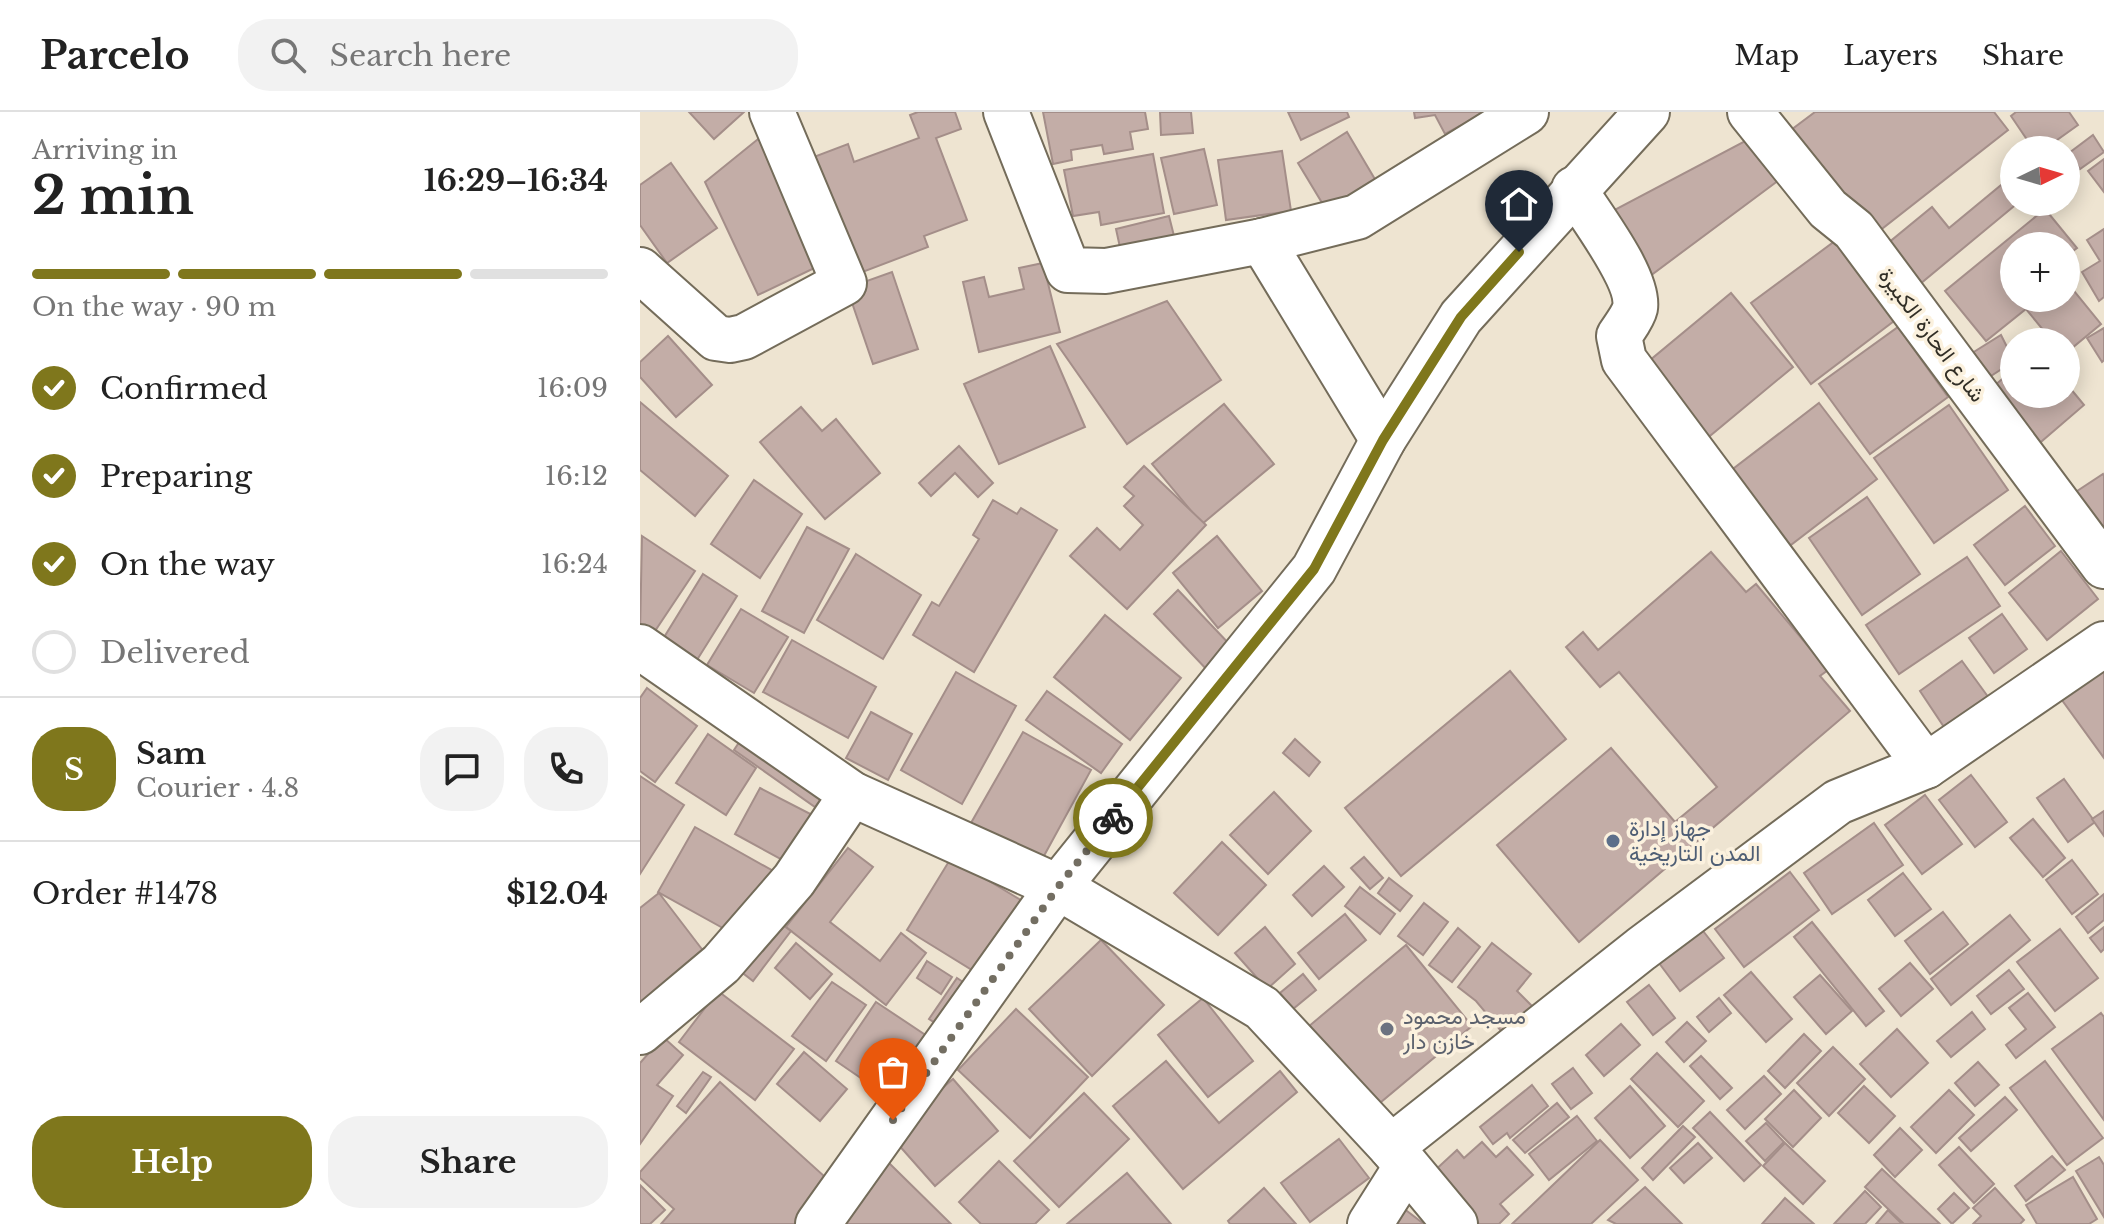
<!DOCTYPE html>
<html lang="en">
<head>
<meta charset="utf-8">
<style>
	body { margin:0; font-family:"Libre Baskerville",Vazirmatn,serif; background:#f2f2f2; color:#222; height:100vh; display:flex; flex-direction:column; font-size:30px; white-space:nowrap }
	* { box-sizing:border-box; margin:0 }
	p { font-size:26px; color:#767676 }
	.icon { flex:none; width:44px; height:44px; fill:none; stroke:currentColor; stroke-width:2; stroke-linecap:round; stroke-linejoin:round }
	.map { position:relative; flex:1; overflow:hidden }
	.drawer { display:flex; flex-direction:column; background:#fff; width:640px }
	.drawer>* { flex:none }
	.needle { width:52px; rotate:85deg }
	.tools { position:absolute; left:1360px; top:24px; display:grid; gap:16px }
	.tools a { display:grid; place-items:center; width:80px; height:80px; border-radius:50%; background:#fff; box-shadow:0 4px 20px #0003; font-size:40px }
	.pin { position:absolute; display:grid; place-items:center; width:68px; height:68px; color:#fff; margin:-82px -34px; border-radius:50% 50% 50% 0; rotate:-45deg; box-shadow:0 0 8px #0007 }
	.pin .icon { rotate:45deg }
	.courier { position:absolute; display:grid; place-items:center; width:80px; height:80px; margin:-40px; border:6px solid #7f771c; border-radius:50%; background:#fff; color:#222; box-shadow:0 2px 10px #0007 }
	.headline em { font-style:normal; font-weight:700 }
	.headline div { display:flex; flex-direction:column-reverse }
	.headline { display:flex; align-items:center; justify-content:space-between; height:136px; padding:0 32px }
	h1 { font-size:52px; font-weight:700; line-height:60px }
	.bar { display:grid; grid-template-columns:repeat(4,1fr); gap:12px 8px; align-content:center; height:96px; padding:0 32px }
	.bar i { height:10px; border-radius:6px; background:#e0e0e0 }
	.bar .selected { background:#7f771c }
	.bar p { grid-column:span 4 }
	.line { display:flex; align-items:center; gap:20px; padding:0 32px; border-top:2px solid #e0e0e0 }
	.line div { flex:1 }
	.round { display:grid; place-items:center; flex:none; width:84px; height:84px; border-radius:32px; background:#f2f2f2 }
	ol { padding:0 32px; list-style:none }
	li { display:flex; align-items:center; gap:24px; height:88px }
	li p { margin-inline-start:auto }
	li .icon { padding:8px; border-radius:50%; background:#7f771c; color:#fff; stroke-width:4 }
	li:last-child { color:#767676 }
	li i { width:44px; height:44px; border:4px solid #e0e0e0; border-radius:50% }
	.primary-button { display:flex; gap:16px; margin-top:auto; padding:16px 32px }
	.primary-button a { flex:1; height:92px; border-radius:32px; background:#7f771c; color:#fff; font-size:32px; font-weight:700; line-height:92px; text-align:center }
	.primary-button a+a { background:#f2f2f2; color:#222 }
	header { display:flex; align-items:center; gap:48px; box-sizing:border-box; height:112px; padding:0 40px; background:#fff; border-bottom:2px solid #e0e0e0 }
	header strong { font-size:38px }
	nav { display:flex; gap:44px; margin-inline-start:auto; font-size:28px }
	.search { width:560px; height:72px; background:#f2f2f2; display:flex; align-items:center; gap:20px; box-sizing:border-box; padding:0 28px; border-radius:32px; color:#767676; font-size:30px }
	main { display:flex; flex:1; min-height:0 }
	.map>svg:first-child { display:block }
	.building { fill:#c3ada7; stroke:#a48e89; stroke-width:2 }
	.lines { fill:none; stroke-linecap:round; stroke-linejoin:round }
	.minor-casing { stroke:#746c5a; stroke-width:48 }
	.minor { stroke:#fff; stroke-width:44 }
	.done { stroke:#736e62; stroke-width:8; stroke-dasharray:0 14.4 }
	.route { stroke:#7f771c; stroke-width:10 }
	.service-dot { fill:#5c6f8a; stroke:#fbf1de; stroke-width:3 }
	.worship-dot { fill:#6b7280; stroke:#fbf1de; stroke-width:3 }
	.labels { text-anchor:middle; dominant-baseline:central; stroke-width:7; stroke-linejoin:round; paint-order:stroke }
	.street-label { font-size:22px; fill:#312e26; stroke:#fbf1de }
	.service-label { font-size:22px; fill:#4e5e75; stroke:#fbf1de; text-anchor:start }
	.worship-label { font-size:22px; fill:#5b616d; stroke:#fbf1de; text-anchor:start }
</style>
</head>
<body>
<header>
<strong>Parcelo</strong>
<div class="search"><svg class="icon" aria-label="search" viewBox="0 0 24 24"><circle cx="10" cy="10" r="6"/><path d="M15 15l6 6"/></svg>Search here</div>
<nav><a>Map</a><a>Layers</a><a>Share</a></nav>
</header>
<main>
<section class="drawer">
<div class="headline"><div><h1>2 min</h1><p>Arriving in</p></div><em>16:29–16:34</em></div>
<div class="bar"><i class="selected"></i><i class="selected"></i><i class="selected"></i><i></i><p>On the way · 90 m</p></div>
<ol>
<li><svg class="icon" aria-label="check" viewBox="0 0 24 24"><path d="M5 12l5 5 9-10"/></svg>Confirmed<p>16:09</p></li>
<li><svg class="icon" aria-label="check" viewBox="0 0 24 24"><path d="M5 12l5 5 9-10"/></svg>Preparing<p>16:12</p></li>
<li><svg class="icon" aria-label="check" viewBox="0 0 24 24"><path d="M5 12l5 5 9-10"/></svg>On the way<p>16:24</p></li>
<li><i></i>Delivered</li>
</ol>
<div class="line" style="height:144px"><b class="round" style="background:#7f771c;color:#fff">S</b><div><b>Sam</b><p>Courier · 4.8</p></div><a class="round"><svg class="icon" aria-label="chat" viewBox="0 0 24 24"><path d="M4 5h16v11H9l-5 4z"/></svg></a><a class="round"><svg class="icon" aria-label="phone" viewBox="0 0 24 24"><path d="M5 4h4l2 5-3 2q2 4 5 5l2-3 5 2v4C11 20 4 13 5 4z"/></svg></a></div>
<div class="line" style="height:104px"><div>Order #1478</div><b>$12.04</b></div>
<div class="primary-button"><a>Help</a><a>Share</a></div>
</section>
<div class="map">
<svg width="1464" height="1112" viewBox="0 0 1464 1112">
	<rect width="100%" height="100%" fill="#eee4d1"/>
	<g class="building">
		<path d="M49,0h55l-30,27z"/>
		<path d="M278,0h37l6,17 -25,9 31,82 -43,16 4,11 -76,29 -41,-118 37,-14 6,18 65,-24 -9,-23z"/>
		<path d="M403,0h102l3,17 -18,3 3,17 -29,5 -2,-9 -31,5 1,10 -19,4z"/>
		<path d="M520,0h31l2,21 -32,2z"/>
		<path d="M648,0h59l2,5 -48,23z"/>
		<path d="M774,0h72l-41,22 -10,-19 -20,3z"/>
		<path d="M1175,0h179l14,18 -139,109 -82,-106z"/>
		<path d="M1376,0h53l9,13 -35,25h-9l-23,-34z"/>
		<path d="M128,19l59,131 -69,33 -53,-113z"/>
		<path d="M707,20l29,49 -49,30 -29,-48z"/>
		<path d="M1453,23l11,17 -24,17 -11,-16z"/>
		<path d="M1109,27l30,41 -129,96 -47,-60z"/>
		<path d="M564,37l13,56 -43,9 -13,-56z"/>
		<path d="M642,39l9,60 -65,9 -8,-60z"/>
		<path d="M513,42l11,59 -63,12 -2,-13 -26,4 -9,-46z"/>
		<path d="M1464,47v33l-16,-21z"/>
		<path d="M31,51l46,65 -50,35 -27,-38v-40z"/>
		<path d="M1366,69l8,10v11h5l-99,82 -33,-40 45,-37 17,21z"/>
		<path d="M1405,97l32,39 -11,8v-10h-52v52h52v-17l35,43 -35,29v-11h-13l-27,-33 -40,32 -41,-50z"/>
		<path d="M529,104l6,24 -54,12 -5,-23z"/>
		<path d="M1464,117v68l-5,4 -17,-29 18,-11 -13,-21z"/>
		<path d="M1195,129l59,80 -83,63 -60,-81z"/>
		<path d="M403,151l17,69 -81,20 -16,-70 21,-5 5,20 35,-8 -5,-21z"/>
		<path d="M252,160l26,77 -45,15 -26,-76z"/>
		<path d="M1091,181l62,74 -94,78 -62,-74z"/>
		<path d="M527,189l54,79 -94,64 -70,-100z"/>
		<path d="M1258,215l50,70 -78,57 -51,-70z"/>
		<path d="M1464,216v32l-2,2 -15,-24z"/>
		<path d="M1361,223l13,26 -37,24 -16,-25z"/>
		<path d="M28,224l44,49 -36,32 -36,-40v-15z"/>
		<path d="M410,234l35,81 -86,37 -35,-80z"/>
		<path d="M1374,257v25h52v-11l18,22 -56,48 -47,-56z"/>
		<path d="M0,290l88,74 -33,40 -55,-46z"/>
		<path d="M1179,291l58,76 -94,72 -58,-76z"/>
		<path d="M584,292l50,60 -72,60 -50,-60z"/>
		<path d="M1309,293l59,85 -74,53 -60,-85z"/>
		<path d="M161,295l21,24 14,-12 44,54 -55,46 -65,-77z"/>
		<path d="M319,334l34,37 -15,14 -23,-24 -24,23 -12,-13z"/>
		<path d="M504,354l62,59 -79,84 -57,-53 27,-28 23,22 23,-25 -19,-19 10,-10 -10,-9z"/>
		<path d="M1463,362l1,2v84l-39,-61z"/>
		<path d="M114,368l48,34 -42,64 -49,-34z"/>
		<path d="M1227,385l53,77 -58,41 -53,-77z"/>
		<path d="M353,388l24,14 4,-6 36,22 -83,142 -61,-37 19,-33 7,4 40,-67 -6,-4z"/>
		<path d="M1385,394l30,40 -50,39 -31,-40z"/>
		<path d="M167,415l42,22 -45,84 -42,-22z"/>
		<path d="M2,424l53,35 -46,69 -9,-7z"/>
		<path d="M577,424l45,55 -44,37 -45,-55z"/>
		<path d="M1421,439l37,48 -51,41 -38,-47z"/>
		<path d="M1071,440l35,40 10,-8 72,86 -8,6 30,35 -271,231 -82,-97 114,-97 64,74 42,-35 -98,-115 -19,15 -34,-40 17,-15 15,18z"/>
		<path d="M216,442l65,41 -38,64 -66,-39z"/>
		<path d="M1327,445l33,49 -101,68 -33,-49z"/>
		<path d="M63,462l34,22 -40,64 -34,-21z"/>
		<path d="M538,478l56,59 -24,24 -56,-59z"/>
		<path d="M101,497l47,28 -34,56 -47,-28z"/>
		<path d="M1362,502l25,35 -33,24 -25,-35z"/>
		<path d="M465,503l76,63 -51,62 -76,-63z"/>
		<path d="M152,528l84,47 -28,51 -85,-46z"/>
		<path d="M1464,535v111l-53,-73z"/>
		<path d="M1322,549l32,44 -44,31 -30,-45z"/>
		<path d="M870,559l56,68 -165,137 -56,-68z"/>
		<path d="M316,560l60,34 -54,98 -61,-34z"/>
		<path d="M7,576l50,38 -42,56 -15,-11v-73z"/>
		<path d="M407,579l75,53 -21,29 -75,-53z"/>
		<path d="M231,600l41,22 -24,46 -42,-22z"/>
		<path d="M383,620l68,38 -51,93 -69,-40z"/>
		<path d="M68,622l48,34 -30,47 -50,-32z"/>
		<path d="M104,623l82,57 -11,15 -81,-57z"/>
		<path d="M655,627l25,23 -11,14 -26,-23z"/>
		<path d="M1331,663l36,47 -32,25 -36,-47z"/>
		<path d="M0,664l44,29 -44,69z"/>
		<path d="M1424,667l31,43 -27,20 -31,-44z"/>
		<path d="M120,676l62,32 -25,48 -62,-34z"/>
		<path d="M634,680l37,39 -43,43 -38,-39z"/>
		<path d="M1285,683l37,49 -40,30 -37,-49z"/>
		<path d="M1464,699v25l-12,-17z"/>
		<path d="M1393,707l32,39 -22,19 -33,-39z"/>
		<path d="M1234,711l29,42 -71,49 -28,-41z"/>
		<path d="M55,715l80,45 -36,65 -81,-45z"/>
		<path d="M582,730l44,43 -48,50 -44,-42z"/>
		<path d="M208,736l25,19 -43,55 50,39 21,-28 25,20 -40,52 -100,-78z"/>
		<path d="M724,745l19,21 -13,11 -19,-21z"/>
		<path d="M311,746l78,47 -44,73 -78,-48z"/>
		<path d="M1432,748l26,34 -26,20 -26,-34z"/>
		<path d="M684,754l20,21 -32,29 -19,-21z"/>
		<path d="M1150,760l29,38 -75,57 -29,-38z"/>
		<path d="M1263,761l28,36 -36,27 -27,-36z"/>
		<path d="M749,766l23,18 -12,15 -22,-18z"/>
		<path d="M720,775l35,27 -15,20 -35,-28z"/>
		<path d="M19,781l55,72 -74,58v-115z"/>
		<path d="M1464,782v26l-16,13 -12,-16z"/>
		<path d="M784,791l24,19 -25,33 -25,-19z"/>
		<path d="M1303,800l25,32 -38,30 -25,-33z"/>
		<path d="M705,802l21,26 -47,39 -21,-26z"/>
		<path d="M1370,803l20,25 -79,65 -20,-26z"/>
		<path d="M133,806l18,13 -38,50 -18,-14z"/>
		<path d="M1172,810l72,89 -18,15 -72,-89z"/>
		<path d="M625,815l30,37 -28,25 -32,-36z"/>
		<path d="M1060,815l24,31 -44,33 -24,-32z"/>
		<path d="M1464,815v22l-3,3 -11,-14z"/>
		<path d="M818,816l22,19 -28,35 -23,-17z"/>
		<path d="M1420,817l38,49 -43,33 -38,-49z"/>
		<path d="M461,828l63,65 -72,71 -63,-67z"/>
		<path d="M156,831l36,31 -22,25 -35,-31z"/>
		<path d="M852,831l39,31 -14,17 20,20 -30,27 -31,-37 -18,-14z"/>
		<path d="M766,833l66,81 -103,86 -67,-80z"/>
		<path d="M287,849l25,16 -11,17 -24,-16z"/>
		<path d="M1270,851l23,26 -32,27 -22,-27z"/>
		<path d="M1369,858l15,19 -33,25 -14,-18z"/>
		<path d="M1111,860l41,47 -26,23 -42,-47z"/>
		<path d="M663,862l13,16 -23,19 -13,-16z"/>
		<path d="M1180,863l32,36 -26,23 -32,-37z"/>
		<path d="M317,866l18,12 -28,41 -18,-12z"/>
		<path d="M192,870l34,23 -40,56 -34,-25z"/>
		<path d="M1009,873l26,33 -22,17 -26,-33z"/>
		<path d="M78,879l76,58 -39,51 -76,-58z"/>
		<path d="M1388,881l27,34 -39,31 -10,-13 20,-16 -17,-21z"/>
		<path d="M563,886l50,63 -45,36 -50,-62z"/>
		<path d="M1079,886l12,15 -22,19 -12,-15z"/>
		<path d="M236,890l60,40 -40,60 -60,-41z"/>
		<path d="M376,897l72,68 -58,61 -72,-68z"/>
		<path d="M1332,900l13,17 -34,28 -14,-16z"/>
		<path d="M1461,901l3,4v103l-52,-71z"/>
		<path d="M1047,910l19,19 -22,21 -18,-20z"/>
		<path d="M981,912l19,21 -36,31 -18,-21z"/>
		<path d="M1257,917l31,34 -37,34 -31,-33z"/>
		<path d="M1164,922l17,17 -36,37 -17,-17z"/>
		<path d="M23,925l20,18 -26,30 16,11 -33,48v-81z"/>
		<path d="M1193,935l32,32 -36,37 -32,-33z"/>
		<path d="M164,940l43,37 -27,32 -43,-37z"/>
		<path d="M1017,941l47,48 -26,26 -47,-48z"/>
		<path d="M1061,944l31,32 -12,11 -30,-33z"/>
		<path d="M526,949l53,62 61,-52 17,21 -114,97 -70,-83z"/>
		<path d="M1405,949l58,77 -36,27 -57,-77z"/>
		<path d="M1338,950l21,23 -24,21 -20,-23z"/>
		<path d="M933,956l19,25 -21,16 -19,-25z"/>
		<path d="M63,960l8,5 -25,36 -9,-7z"/>
		<path d="M1124,964l17,18 -36,35 -18,-19z"/>
		<path d="M313,967l45,52 -63,55 -46,-52z"/>
		<path d="M80,970l115,104 -34,38h-140l13,-15 -34,-31v-6z"/>
		<path d="M892,973l16,21 -38,32 -3,-5 -14,11 -13,-17z"/>
		<path d="M990,974l35,40 -35,32 -35,-40z"/>
		<path d="M1224,974l31,30 -26,27 -31,-30z"/>
		<path d="M1154,978l27,28 -28,29 -28,-28z"/>
		<path d="M1309,978l25,25 -38,38 -25,-26z"/>
		<path d="M444,981l45,46 -70,68 -45,-46z"/>
		<path d="M1365,985l12,13 -46,41 -12,-13z"/>
		<path d="M917,991l12,14 -44,36 -12,-13z"/>
		<path d="M1070,1000l51,53 -17,16 -51,-53z"/>
		<path d="M937,1004l20,25 -48,39 -20,-26z"/>
		<path d="M1126,1011l18,19 -19,19 -19,-20z"/>
		<path d="M1043,1014l12,11 -42,43 -11,-12z"/>
		<path d="M1260,1016l22,22 -27,27 -21,-22z"/>
		<path d="M699,1027l30,39 -59,44 -29,-39z"/>
		<path d="M960,1028l38,40 -47,44h-79z"/>
		<path d="M842,1030l14,15 11,-10 26,28 -33,29 9,10 -10,10h-20l-47,-51 25,-23 7,8z"/>
		<path d="M1058,1031l14,15 -28,25 -14,-15z"/>
		<path d="M1145,1031l40,38 -22,23 -40,-38z"/>
		<path d="M1319,1035l35,37 -20,19 -35,-38z"/>
		<path d="M1412,1044l13,14 -39,31 -11,-15z"/>
		<path d="M1459,1045l5,8v52l-28,-46z"/>
		<path d="M359,1049l50,49 -14,14h-54l-22,-22z"/>
		<path d="M248,1050l63,62h-124z"/>
		<path d="M1242,1057l58,55h-36l-39,-37z"/>
		<path d="M487,1061l44,51h-104z"/>
		<path d="M1433,1065l24,42 -8,5h-52l-11,-19z"/>
		<path d="M0,1073l25,25 -15,14h-10z"/>
		<path d="M1005,1075l37,37h-66l-8,-4z"/>
		<path d="M624,1076l32,36h-66l-2,-3z"/>
		<path d="M1355,1076l29,32 -4,4h-47l8,-8 -8,-8z"/>
		<path d="M1225,1079l16,16 -16,17h-31z"/>
		<path d="M1314,1081l15,15 -17,16 -14,-15z"/>
		<path d="M750,1086l34,26h-53z"/>
		<path d="M1145,1086l29,26h-52z"/>
		<path d="M1248,1098l14,14h-26z"/>
	</g>
	<g class="lines">
		<g class="minor-casing">
			<g id="minor">
				<path d="M366,0l62,158 38,1 156,-30 95,-24 169,-105"/>
				<path d="M1110,0l78,97 26,21 250,336"/>
				<path d="M934,77c16,26 66,90 61,119 -2,9 -11,20 -16,28l5,24 302,406"/>
				<path d="M622,129l121,199"/>
				<path d="M0,158l76,68 14,2 14,-3 100,-54 -72,-171"/>
				<path d="M0,535l212,147 206,93 204,121 129,139 64,77"/>
				<path d="M0,920l81,-68 73,-84 58,-86"/>
				<path d="M751,1035l250,-198 197,-147 88,-36 178,-122"/>
				<path d="M178,1112l240,-337 256,-318 69,-129 78,-123 186,-205"/>
				<path d="M730,1112l36,-57"/>
			</g>
		</g>
		<use href="#minor" class="minor"/>
	</g>
	<g class="lines">
		<path class="done" d="M253,1008l165,-233 55,-69"/>
		<path class="route" d="M473,706l201,-249 69,-129 78,-123 58,-65"/>
	</g>
	<circle class="service-dot" cx="973" cy="729" r="8"/>
	<circle class="worship-dot" cx="747" cy="917" r="8"/>
	<g class="labels">
		<g class="street-label">
			<text transform="translate(1292 223) rotate(53)">شارع الحارة الكبيرة</text>
		</g>
		<g class="service-label">
			<text x="989" y="716">جهاز إدارة<tspan x="989" dy="25">المدن التاريخية</tspan></text>
		</g>
		<g class="worship-label">
			<text x="763" y="904">مسجد محمود<tspan x="763" dy="25">خازن دار</tspan></text>
		</g>
	</g>
</svg>
<div class="tools">
<a><svg class="needle" viewBox="-14 -14 28 28"><path d="M0-13l5 13h-10z" fill="#e53935"/><path d="M0 13l5-13h-10z" fill="#767676"/></svg></a>
<a>+</a>
<a>−</a>
</div>
<div class="pin" style="left:253px;top:1008px;background:#ea580c"><svg class="icon" aria-label="bag" viewBox="0 0 24 24"><path d="M5 8h14l-1 12H6zM9 8a3 3 0 0 1 6 0"/></svg></div>
<div class="pin" style="left:879px;top:140px;background:#1f2937"><svg class="icon" aria-label="home" viewBox="0 0 24 24"><path d="M3 11l9-7 9 7M6 9v11h12V9"/></svg></div>
<div class="courier" style="left:473px;top:706px"><svg class="icon" aria-label="bike" viewBox="0 0 24 24"><circle cx="6" cy="16" r="4"/><circle cx="18" cy="16" r="4"/><path d="M6 16l4-8h5l3 8M10 8l3 8H6M13 5h3"/></svg></div>
</div>
</main>
</body>
</html>
